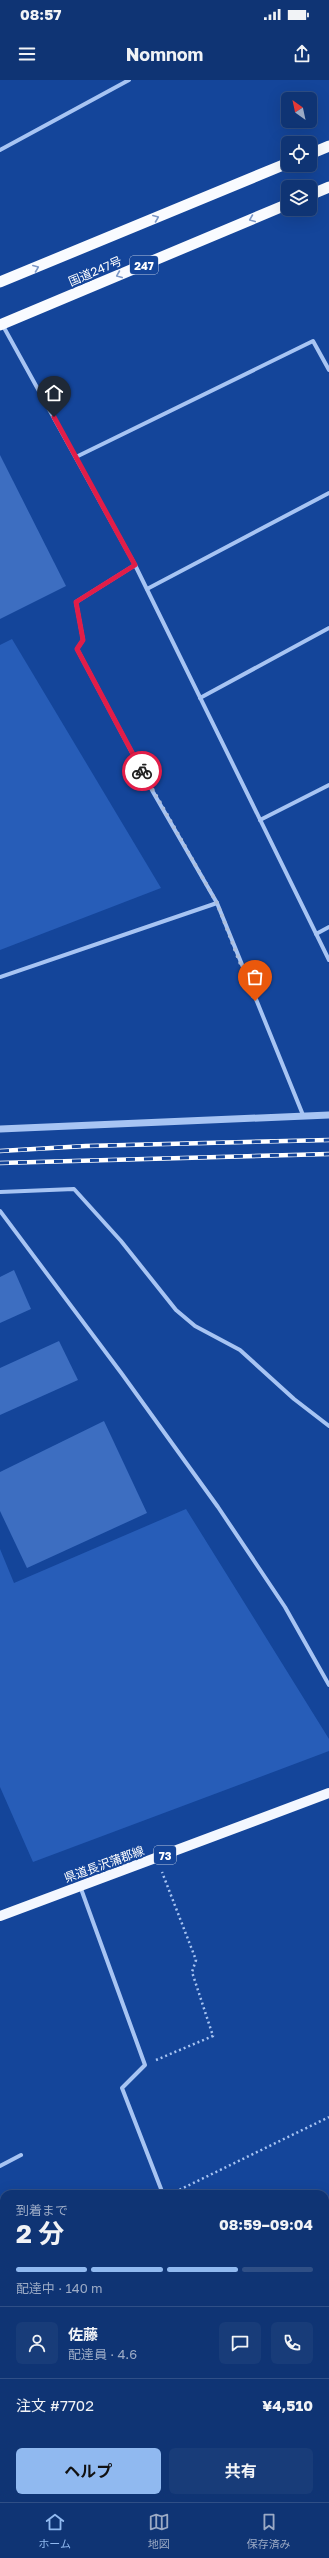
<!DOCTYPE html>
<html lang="ja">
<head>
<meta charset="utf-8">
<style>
	body { margin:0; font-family:"Golos Text","Noto Sans JP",sans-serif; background:#183c79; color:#f1f3f6; height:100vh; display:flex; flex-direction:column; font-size:15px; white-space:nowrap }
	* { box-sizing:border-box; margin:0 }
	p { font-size:13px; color:#9baac5 }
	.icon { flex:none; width:22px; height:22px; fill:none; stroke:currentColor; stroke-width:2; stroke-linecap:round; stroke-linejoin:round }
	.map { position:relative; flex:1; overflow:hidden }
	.sheet { position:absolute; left:0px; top:2110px; width:329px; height:312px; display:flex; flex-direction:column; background:#0f3474; border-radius:12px 12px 0 0; box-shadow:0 4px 16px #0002,0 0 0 1px #2f4f86 }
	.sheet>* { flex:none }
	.needle { width:26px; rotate:327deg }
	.buttons { position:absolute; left:281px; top:12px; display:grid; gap:8px }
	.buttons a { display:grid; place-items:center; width:36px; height:36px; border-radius:6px; background:#0f3474; box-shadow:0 4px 16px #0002,0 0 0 1px #2f4f86; font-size:20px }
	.pin { position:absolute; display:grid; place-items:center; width:34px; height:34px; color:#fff; margin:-41px -17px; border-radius:50% 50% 50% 0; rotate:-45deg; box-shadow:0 0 4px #0007 }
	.pin .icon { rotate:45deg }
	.courier { position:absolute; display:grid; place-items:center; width:40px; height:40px; margin:-20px; border:3px solid #e11d48; border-radius:50%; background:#fff; color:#222; box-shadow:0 1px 5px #0007 }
	.overview em { font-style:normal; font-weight:700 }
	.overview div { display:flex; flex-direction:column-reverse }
	.overview { display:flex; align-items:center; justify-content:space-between; height:68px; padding:0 16px }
	h1 { font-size:26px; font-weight:700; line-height:30px }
	.bar { display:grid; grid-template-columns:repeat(4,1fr); gap:6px 4px; align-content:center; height:48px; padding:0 16px }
	.bar i { height:5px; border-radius:3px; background:#2f4f86 }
	.bar .current { background:#90b9f0 }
	.bar p { grid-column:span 4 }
	.line { display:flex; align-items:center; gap:10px; padding:0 16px; border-top:1px solid #2f4f86 }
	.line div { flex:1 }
	.round { display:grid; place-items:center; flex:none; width:42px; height:42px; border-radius:6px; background:#183c79 }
	.primary-button { display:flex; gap:8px; margin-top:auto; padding:8px 16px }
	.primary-button a { flex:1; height:46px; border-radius:6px; background:#90b9f0; color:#111; font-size:16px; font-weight:700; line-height:46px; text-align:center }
	.primary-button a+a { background:#183c79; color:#f1f3f6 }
	.status { display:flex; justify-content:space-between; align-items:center; height:28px; padding:0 20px; background:#0f3474; direction:ltr }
	.status svg { height:11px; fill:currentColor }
	header { display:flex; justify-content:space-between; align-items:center; height:52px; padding:0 16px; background:#0f3474; font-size:18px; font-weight:700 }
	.tabs { display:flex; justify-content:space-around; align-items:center; height:56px; border-top:1px solid #2f4f86; background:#0f3474; font-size:11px; color:#9baac5 }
	.tabs a { display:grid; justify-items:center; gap:2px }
	.tabs .current { color:#90b9f0 }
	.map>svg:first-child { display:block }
	.green { fill:#275db8 }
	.building { fill:#3d6ec1 }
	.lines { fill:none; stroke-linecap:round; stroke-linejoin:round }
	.path { stroke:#a7c4f3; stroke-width:2.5; stroke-dasharray:2 3; stroke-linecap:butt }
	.service { stroke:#a7c4f3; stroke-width:3 }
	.minor { stroke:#a7c4f3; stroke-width:4 }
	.tertiary { stroke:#a7c4f3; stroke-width:7 }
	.primary { stroke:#f3f7ff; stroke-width:10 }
	.trunk { stroke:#f9fbff; stroke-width:11 }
	.rail-casing { stroke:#fff; stroke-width:4.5 }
	.rail { stroke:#14459a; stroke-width:3; stroke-dasharray:9; stroke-linecap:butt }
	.oneway { stroke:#7b97c7 }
	.done { stroke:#adbedc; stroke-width:4; stroke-dasharray:0 7.2 }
	.route { stroke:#e11d48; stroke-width:5 }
	.labels { text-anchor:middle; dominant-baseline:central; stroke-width:4; stroke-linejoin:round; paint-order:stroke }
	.shield { fill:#14459a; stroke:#b8c7e1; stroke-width:1 }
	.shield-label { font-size:11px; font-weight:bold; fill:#fff }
	.street-label { font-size:12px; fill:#fff; stroke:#14459a }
</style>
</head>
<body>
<div class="status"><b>08:57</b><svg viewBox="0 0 49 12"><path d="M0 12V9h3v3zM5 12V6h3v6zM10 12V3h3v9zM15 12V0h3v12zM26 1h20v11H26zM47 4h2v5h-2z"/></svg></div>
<header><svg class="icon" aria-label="menu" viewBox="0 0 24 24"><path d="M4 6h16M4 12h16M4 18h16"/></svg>Nomnom<svg class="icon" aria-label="share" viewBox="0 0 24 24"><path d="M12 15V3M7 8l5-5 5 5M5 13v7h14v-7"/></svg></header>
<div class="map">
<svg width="329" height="2422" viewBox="0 0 329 2422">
	<rect width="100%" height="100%" fill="#14459a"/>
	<g class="green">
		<path d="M12,559l149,249 -161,62v-305z"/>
		<path d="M186,1429l143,230v12l-296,111 -33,-75v-238l14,34z"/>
	</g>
	<g class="building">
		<path d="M0,375l66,131 -66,33z"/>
		<path d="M14,1190l17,39 -31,14v-46z"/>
		<path d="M59,1261l19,39 -78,35v-47z"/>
		<path d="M104,1341l43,92 -120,55 -27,-57v-39z"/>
	</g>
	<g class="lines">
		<g class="path">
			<path d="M156,1980l57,-24 -21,-64 4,-12 -34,-88"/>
			<path d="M175,2112l154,-75"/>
			<path d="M0,2204l4,-2"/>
		</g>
		<g class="service">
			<path d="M325,2381l4,-2"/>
			<path d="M269,2418l2,4"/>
		</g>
		<g class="minor">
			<path d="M0,70l129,-70"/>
			<path d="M2,244l133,241 194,395"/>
			<path d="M76,377l237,-116 16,29"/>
			<path d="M135,485l-59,37 7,38 -6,9 76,143 64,111 86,212"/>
			<path d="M147,509l182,-96"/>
			<path d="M200,618l129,-70"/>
			<path d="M260,740l69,-35"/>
			<path d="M316,854l13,-7"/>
			<path d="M0,897l217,-74"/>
			<path d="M0,1112l74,-3 47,52 55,69 19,16 45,24 54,49 35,27"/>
			<path d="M0,1131l122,163 96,133 67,100 44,78"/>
			<path d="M80,1806l65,179 -23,23 41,106"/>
			<path d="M0,2086l21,-11"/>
			<path d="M325,2125l4,-2"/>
			<path d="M325,2205l4,-2"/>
		</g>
		<path class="tertiary" d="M0,1049l329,-14"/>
		<path class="primary" d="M0,1836l329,-123"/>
		<g class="trunk">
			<path d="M310,74l19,-8"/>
			<path d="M310,115l19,-8"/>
			<path d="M0,202l288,-119"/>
			<path d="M0,245l288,-121"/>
		</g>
		<g class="rail-casing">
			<g id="rail">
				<path d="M0,1071l86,-5 243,-6"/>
				<path d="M0,1083l329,-9"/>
			</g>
		</g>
		<use href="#rail" class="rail"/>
	</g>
	<defs><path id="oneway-chevron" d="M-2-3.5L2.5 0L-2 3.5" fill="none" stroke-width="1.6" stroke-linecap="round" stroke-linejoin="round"/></defs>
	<g class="oneway">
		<use href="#oneway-chevron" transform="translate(156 138) rotate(-22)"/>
		<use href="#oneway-chevron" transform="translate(252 139) rotate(157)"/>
		<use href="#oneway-chevron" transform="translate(36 188) rotate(-22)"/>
		<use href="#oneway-chevron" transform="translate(119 195) rotate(157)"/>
	</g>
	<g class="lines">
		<path class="done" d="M142,691l75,132 38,98"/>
		<path class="route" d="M54,337l81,148 -59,37 7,38 -6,9 65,122"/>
	</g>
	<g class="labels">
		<g class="shield">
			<rect x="130" y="176" width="28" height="18" rx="3"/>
			<rect x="154" y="1766" width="22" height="18" rx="3"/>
		</g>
		<g class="shield-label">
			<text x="144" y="185">247</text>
			<text x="165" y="1775">73</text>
		</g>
		<g class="street-label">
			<text transform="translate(95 191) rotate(-23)">国道247号</text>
			<text transform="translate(104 1784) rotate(-20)">県道長沢蒲郡線</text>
		</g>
	</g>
</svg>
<div class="buttons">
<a><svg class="needle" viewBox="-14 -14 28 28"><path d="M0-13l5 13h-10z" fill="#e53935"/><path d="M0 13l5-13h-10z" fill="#9baac5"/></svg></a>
<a><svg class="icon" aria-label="locate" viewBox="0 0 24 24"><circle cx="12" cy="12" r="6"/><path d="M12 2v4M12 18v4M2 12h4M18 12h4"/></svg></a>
<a><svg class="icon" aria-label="layers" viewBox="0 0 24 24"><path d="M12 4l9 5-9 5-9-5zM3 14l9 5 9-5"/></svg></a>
</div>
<div class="pin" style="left:255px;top:921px;background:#ea580c"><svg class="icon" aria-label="bag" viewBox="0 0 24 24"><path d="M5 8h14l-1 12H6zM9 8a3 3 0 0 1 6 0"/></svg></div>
<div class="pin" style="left:54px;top:337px;background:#1f2937"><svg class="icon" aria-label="home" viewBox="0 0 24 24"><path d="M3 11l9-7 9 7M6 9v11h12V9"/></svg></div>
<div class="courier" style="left:142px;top:691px"><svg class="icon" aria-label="bike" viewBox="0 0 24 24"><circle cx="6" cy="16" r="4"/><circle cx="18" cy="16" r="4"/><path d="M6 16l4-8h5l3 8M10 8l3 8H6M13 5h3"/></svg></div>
<section class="sheet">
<div class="overview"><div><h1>2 分</h1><p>到着まで</p></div><em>08:59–09:04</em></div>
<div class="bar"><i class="current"></i><i class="current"></i><i class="current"></i><i></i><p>配達中 · 140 m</p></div>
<div class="line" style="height:72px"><a class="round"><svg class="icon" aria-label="person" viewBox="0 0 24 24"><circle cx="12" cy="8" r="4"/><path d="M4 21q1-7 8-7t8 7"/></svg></a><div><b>佐藤</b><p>配達員 · 4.6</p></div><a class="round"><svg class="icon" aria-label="chat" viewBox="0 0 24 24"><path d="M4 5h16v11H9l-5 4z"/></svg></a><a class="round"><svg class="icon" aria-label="phone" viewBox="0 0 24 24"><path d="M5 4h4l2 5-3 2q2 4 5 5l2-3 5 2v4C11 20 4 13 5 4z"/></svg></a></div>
<div class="line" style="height:52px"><div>注文 #7702</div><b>¥4,510</b></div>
<div class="primary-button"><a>ヘルプ</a><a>共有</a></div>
</section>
</div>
<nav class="tabs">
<a class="current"><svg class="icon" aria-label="home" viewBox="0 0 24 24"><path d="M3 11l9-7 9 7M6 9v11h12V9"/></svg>ホーム</a>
<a><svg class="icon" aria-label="map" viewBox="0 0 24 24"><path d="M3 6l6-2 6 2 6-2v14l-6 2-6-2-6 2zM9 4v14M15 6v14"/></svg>地図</a>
<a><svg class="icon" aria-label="saved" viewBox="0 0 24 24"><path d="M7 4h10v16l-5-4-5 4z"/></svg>保存済み</a>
</nav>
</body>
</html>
